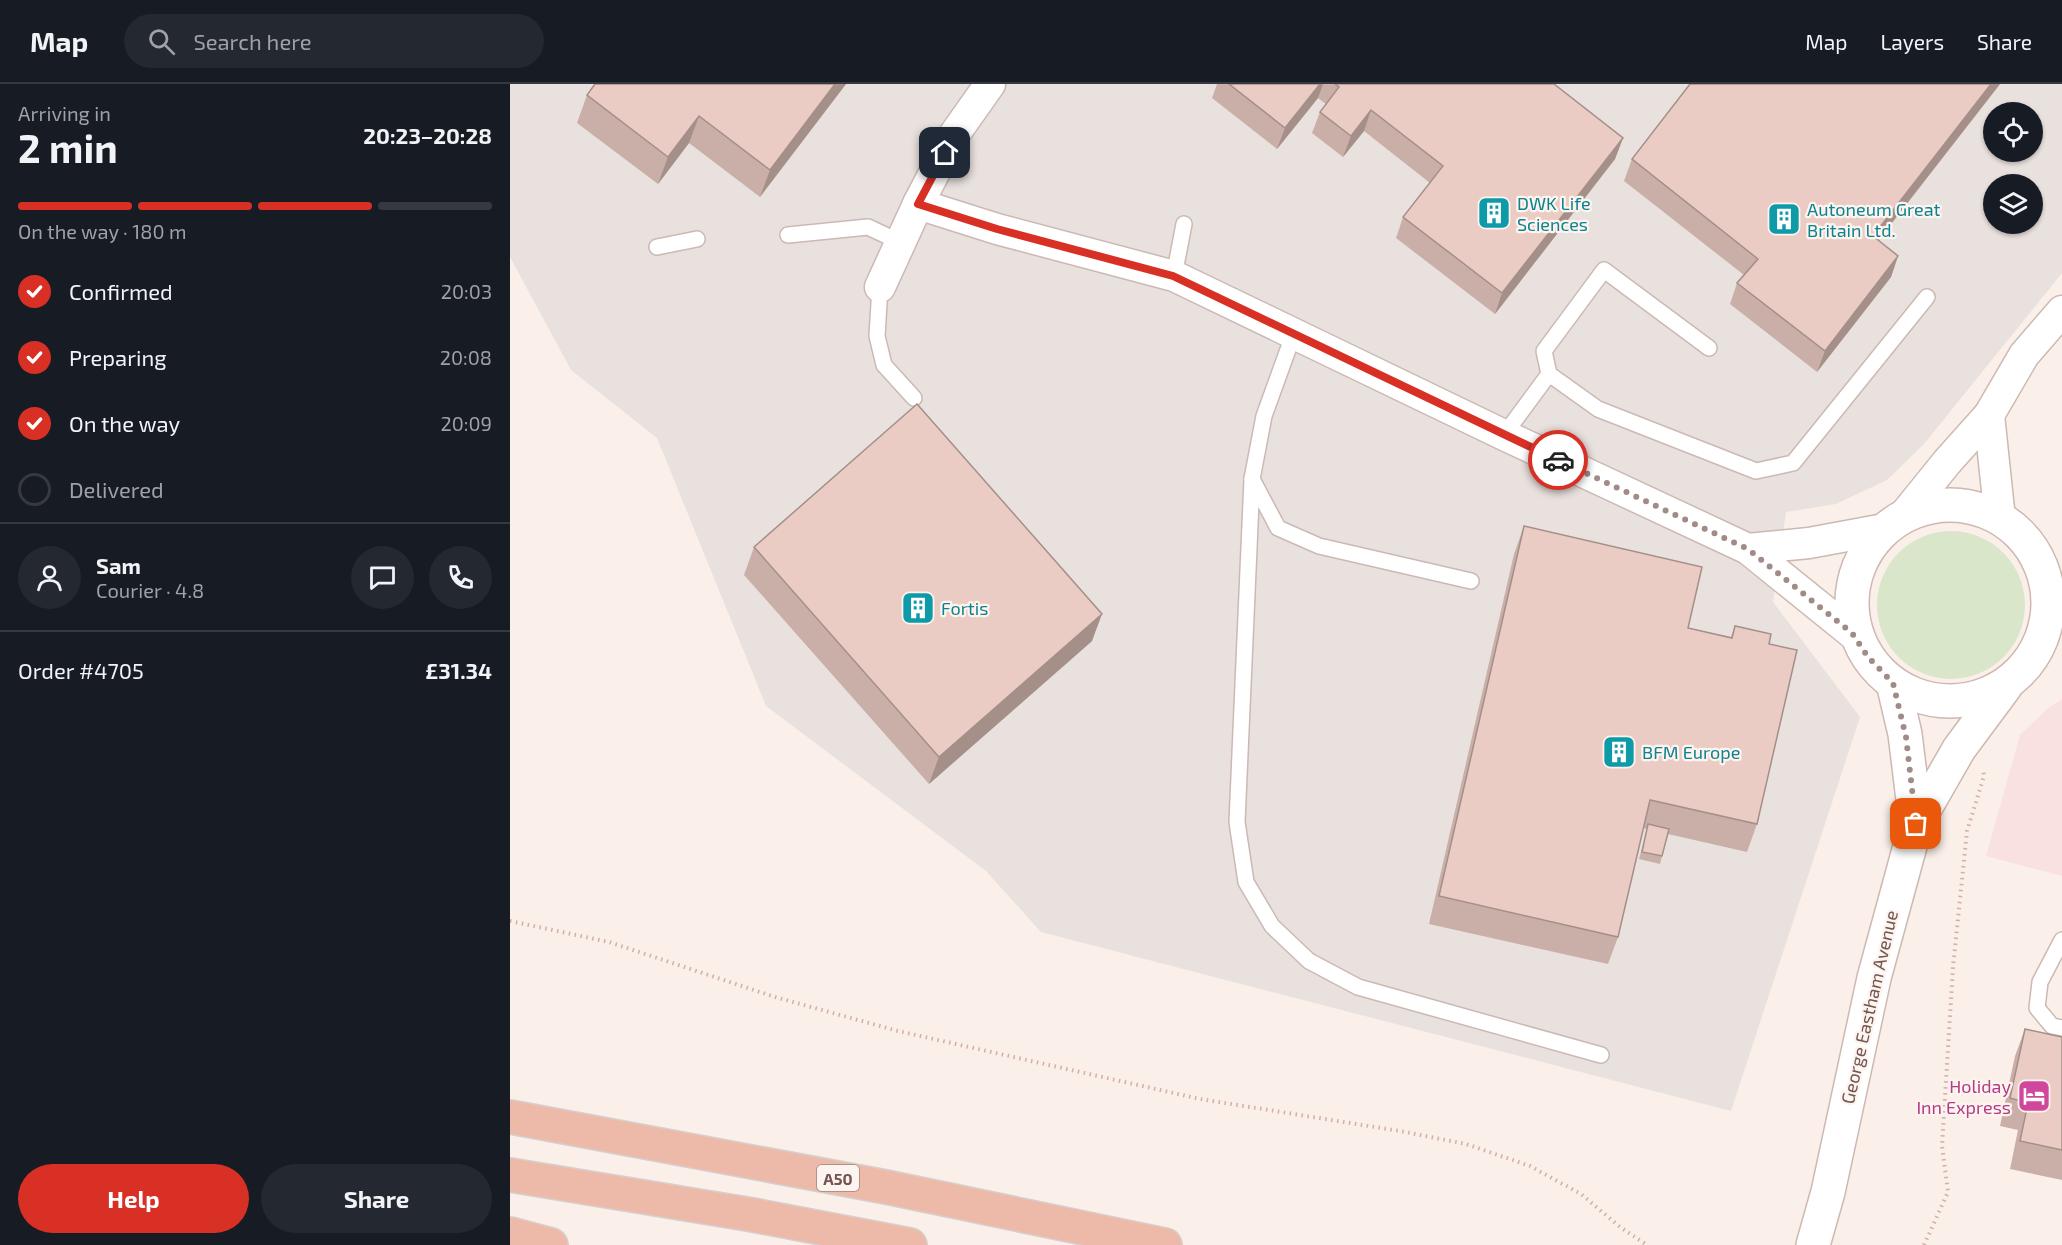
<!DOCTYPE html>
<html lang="en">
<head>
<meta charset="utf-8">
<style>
	body { margin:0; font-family:"Exo 2",sans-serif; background:#242831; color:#f1f3f6; height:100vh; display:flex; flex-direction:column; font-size:22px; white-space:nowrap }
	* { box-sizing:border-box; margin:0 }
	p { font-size:20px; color:#9ea1a6 }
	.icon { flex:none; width:33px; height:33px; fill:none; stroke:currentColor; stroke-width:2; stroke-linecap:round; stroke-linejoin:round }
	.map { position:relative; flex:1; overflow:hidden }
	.side { display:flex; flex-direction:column; background:#171b24; width:510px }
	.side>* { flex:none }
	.fabs { position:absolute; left:1473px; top:18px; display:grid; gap:12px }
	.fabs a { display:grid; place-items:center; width:60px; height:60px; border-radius:50%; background:#171b24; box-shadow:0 2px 4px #0004; font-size:30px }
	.pin { position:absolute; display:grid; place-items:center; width:51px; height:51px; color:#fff; margin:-26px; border-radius:12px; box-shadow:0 3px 9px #0006 }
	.courier { position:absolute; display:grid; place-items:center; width:60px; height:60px; margin:-30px; border:4px solid #d93025; border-radius:50%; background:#fff; color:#222; box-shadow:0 2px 8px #0007 }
	.overview em { font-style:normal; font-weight:700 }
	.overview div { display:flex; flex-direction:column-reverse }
	.overview { display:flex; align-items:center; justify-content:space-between; height:102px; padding:0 18px }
	h1 { font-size:39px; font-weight:700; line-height:45px }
	.bar { display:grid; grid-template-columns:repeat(4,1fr); gap:9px 6px; align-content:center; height:72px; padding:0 18px }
	.bar i { height:8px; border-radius:4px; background:#363941 }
	.bar .current { background:#d93025 }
	.bar p { grid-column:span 4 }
	.line { display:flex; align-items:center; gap:15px; padding:0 18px; border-top:2px solid #363941 }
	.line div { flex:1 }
	.round { display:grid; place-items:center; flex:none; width:63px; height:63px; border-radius:32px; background:#242831 }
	ol { padding:0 18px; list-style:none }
	li { display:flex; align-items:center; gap:18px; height:66px }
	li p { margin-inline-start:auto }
	li .icon { padding:6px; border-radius:50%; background:#d93025; color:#fff; stroke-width:4 }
	li:last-child { color:#9ea1a6 }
	li i { width:33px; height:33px; border:3px solid #363941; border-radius:50% }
	.cta { display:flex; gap:12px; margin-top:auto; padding:12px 18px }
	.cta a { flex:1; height:69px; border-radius:36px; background:#d93025; color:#fff; font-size:24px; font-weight:700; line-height:69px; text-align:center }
	.cta a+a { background:#242831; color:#f1f3f6 }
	header { display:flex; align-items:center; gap:36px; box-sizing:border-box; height:84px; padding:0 30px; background:#171b24; border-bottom:2px solid #363941 }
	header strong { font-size:28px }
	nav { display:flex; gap:33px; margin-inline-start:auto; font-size:21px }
	.search { width:420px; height:54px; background:#242831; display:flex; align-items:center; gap:15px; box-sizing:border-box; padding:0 21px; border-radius:33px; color:#9ea1a6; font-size:22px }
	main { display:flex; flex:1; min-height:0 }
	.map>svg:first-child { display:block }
	.commercial { fill:#f8e1de }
	.industrial { fill:#e9e1de; fill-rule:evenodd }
	.green { fill:#dae6c9 }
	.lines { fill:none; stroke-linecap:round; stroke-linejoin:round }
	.service-casing { stroke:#ccb9b3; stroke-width:18 }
	.minor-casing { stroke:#ccb9b3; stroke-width:33 }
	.secondary-casing { stroke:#ceb8b1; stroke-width:36 }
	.trunk-casing { stroke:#d7cfce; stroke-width:36 }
	.path { stroke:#d0afa7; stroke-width:4; stroke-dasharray:1.5 4.5; stroke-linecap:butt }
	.service { stroke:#fff; stroke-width:15 }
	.minor { stroke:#fff; stroke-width:30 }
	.secondary { stroke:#fff; stroke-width:33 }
	.trunk { stroke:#edbaa9; stroke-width:33 }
	.wall { fill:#caafa9 }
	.shaded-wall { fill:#a48f89 }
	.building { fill:#ebccc4; stroke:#a48f89; stroke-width:1.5 }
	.done { stroke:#a18b86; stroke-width:6; stroke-dasharray:0 10.8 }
	.route { stroke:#d93025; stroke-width:8 }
	.labels { text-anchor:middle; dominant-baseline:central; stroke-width:4.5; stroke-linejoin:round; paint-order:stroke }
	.shield { fill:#fdf4ef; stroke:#9b8580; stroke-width:1.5 }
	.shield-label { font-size:16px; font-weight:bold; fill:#715550 }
	.culture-label { font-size:18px; fill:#0d838f; stroke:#fdf4ef; text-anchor:start }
	.street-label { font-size:18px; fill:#715550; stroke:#fdf4ef }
	.hotel-label { font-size:18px; fill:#b23c85; stroke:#fdf4ef; text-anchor:end }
</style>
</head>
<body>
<header>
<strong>Map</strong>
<div class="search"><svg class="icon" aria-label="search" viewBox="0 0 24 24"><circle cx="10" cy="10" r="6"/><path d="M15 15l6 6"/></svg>Search here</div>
<nav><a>Map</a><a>Layers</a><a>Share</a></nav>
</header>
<main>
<section class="side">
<div class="overview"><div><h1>2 min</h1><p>Arriving in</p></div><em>20:23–20:28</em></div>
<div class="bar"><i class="current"></i><i class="current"></i><i class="current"></i><i></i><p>On the way · 180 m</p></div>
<ol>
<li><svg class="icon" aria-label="check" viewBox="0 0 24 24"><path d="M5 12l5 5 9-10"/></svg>Confirmed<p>20:03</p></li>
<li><svg class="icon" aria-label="check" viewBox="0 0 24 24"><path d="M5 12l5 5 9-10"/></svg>Preparing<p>20:08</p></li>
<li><svg class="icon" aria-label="check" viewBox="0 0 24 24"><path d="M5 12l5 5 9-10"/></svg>On the way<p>20:09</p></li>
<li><i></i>Delivered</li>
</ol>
<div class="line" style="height:108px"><a class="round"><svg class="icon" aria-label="person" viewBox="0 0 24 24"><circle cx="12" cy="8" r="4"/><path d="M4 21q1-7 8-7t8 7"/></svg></a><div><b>Sam</b><p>Courier · 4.8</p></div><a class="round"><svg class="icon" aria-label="chat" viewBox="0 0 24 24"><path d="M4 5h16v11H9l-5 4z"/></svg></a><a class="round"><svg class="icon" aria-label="phone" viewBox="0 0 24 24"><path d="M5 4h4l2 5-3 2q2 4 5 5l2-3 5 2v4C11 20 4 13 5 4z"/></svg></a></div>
<div class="line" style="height:78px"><div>Order #4705</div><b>£31.34</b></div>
<div class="cta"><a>Help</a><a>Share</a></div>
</section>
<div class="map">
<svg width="1552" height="1161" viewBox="0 0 1552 1161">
	<rect width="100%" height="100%" fill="#faf0e9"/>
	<path class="commercial" d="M1552,615v177l-76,-20 34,-121 27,-26z"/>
	<path class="industrial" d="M0,0h1552v189l-138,171 -37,36 -51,24 -50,8 -13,90 87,115 -129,394 -690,-179 -55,-61 -220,-165 -109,-268 -86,-68 -61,-113zM1484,28h38v40h-38zM1484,100h38v40h-38z"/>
	<circle class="green" cx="1441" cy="521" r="74"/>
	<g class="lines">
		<g class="service-casing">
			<g id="service">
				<path d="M278,151l80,-8 32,15"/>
				<path d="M147,163l40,-8"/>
				<path d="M664,192l10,-52"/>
				<path d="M370,203l-3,49 7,29 30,33"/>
				<path d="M784,249l-30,83 -12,63 -15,343 9,60 26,44 37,35 49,26 243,68"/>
				<path d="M1039,290l-5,-23 60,-81 105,78"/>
				<path d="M994,351l45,-61 49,35 158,62 37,-8 134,-166"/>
				<path d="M742,395l26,49 41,18 152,35"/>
				<path d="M1552,856l-22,42 -3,26 15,18 10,2"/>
			</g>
		</g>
		<g class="minor-casing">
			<g id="minor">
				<path d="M408,120l79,25 177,47 330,159 244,114 104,84"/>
				<path d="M370,203l38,-83 36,-69 36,-51"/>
				<path d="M1479,331l11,104"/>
				<path d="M1395,430l42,-52 42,-47 35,-60 38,-44"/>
				<path d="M1238,465l61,-6 70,-13"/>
			</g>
		</g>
		<g class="secondary-casing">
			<g id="secondary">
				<circle cx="1440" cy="519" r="98"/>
				<path d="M1383,599l12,51 11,90"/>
				<path d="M1303,1161l15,-53 46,-214 42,-154 43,-75 46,-62"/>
			</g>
		</g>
		<g class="trunk-casing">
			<g id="trunk">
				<path d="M0,1033l376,70 279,58"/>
				<path d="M0,1091l243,40 157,30"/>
				<path d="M0,1150l41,11"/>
			</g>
		</g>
		<g class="path">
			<path d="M0,837l99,21 166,55 123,34 302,68 200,32 66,13 64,22 51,28 39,33 27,18"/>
			<path d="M1414,1161l24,-53 -6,-46 11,-179 14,-136 17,-55 -1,-7"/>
		</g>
		<use href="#service" class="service"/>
		<use href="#minor" class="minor"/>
		<use href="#secondary" class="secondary"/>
		<use href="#trunk" class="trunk"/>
	</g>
	<g class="wall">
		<path d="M85,0h251l-86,113 -71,-54 -31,41 -81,-61 10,-28z"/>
		<path d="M707,0h337l69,54 -8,21 -120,155 -99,-76 7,-21 27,-34 -66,-52 -21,26 -31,-24 8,-21 6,-8 -8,-6 -41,51 -65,-51z"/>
		<path d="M1490,0l-121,156 19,16 -7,21 -74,95 -87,-68 7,-21 7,-8 -120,-94 8,-22z"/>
		<path d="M1014,442l164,102 43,9 4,-11 34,18 -12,180 -10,28 -79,-18 -8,30 -21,-5 8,-30 -4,-1 -25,109 -10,27 -179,-40 85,-370z"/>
		<path d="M244,463l338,94 -163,143 -185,-209z"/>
		<path d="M1515,945l37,8v143l-52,-11 8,-39 -18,-4 15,-70z"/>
	</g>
	<g class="shaded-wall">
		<path d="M325,0h11l-86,113 10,-27z"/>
		<path d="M810,0h3l-5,14 -41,51 8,-21z"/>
		<path d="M1481,0h9l-135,173 8,-21z"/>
		<path d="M861,26l-7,21 -21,26 8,-21z"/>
		<path d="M189,32l-10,27 -31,41 10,-27z"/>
		<path d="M1113,54l-8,21 -120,155 7,-21z"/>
		<path d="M1388,172l-7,21 -74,95 8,-21z"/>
		<path d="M592,530l-10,27 -163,143 10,-27z"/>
	</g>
	<g class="building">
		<path d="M85,0h240l-65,86 -71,-54 -31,41 -81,-62z"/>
		<path d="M719,0h91l-35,44z"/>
		<path d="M825,0h219l69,54 -121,155 -99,-76 40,-51 -72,-56 -20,26 -31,-24 19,-25z"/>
		<path d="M1180,0h301l-118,152 25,20 -73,95 -88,-68 21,-24 -126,-100z"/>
		<path d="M407,320l185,210 -163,143 -185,-210z"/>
		<path d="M1014,442l178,41 -14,61 44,10 3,-12 36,8 -2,10 28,6 -40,174 -107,-24 -32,137 -179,-41z"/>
		<path d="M1138,740l21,5 -7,27 -20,-4z"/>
		<path d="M1515,945l37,8v113l-42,-9 8,-38 -18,-5z"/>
	</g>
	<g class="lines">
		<path class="done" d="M1048,376l190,89 104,84 16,24 25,26 13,54 10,87"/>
		<path class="route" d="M435,69l-27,51 79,25 176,47 385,184"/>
	</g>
	<defs>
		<g id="building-square" transform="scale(1.725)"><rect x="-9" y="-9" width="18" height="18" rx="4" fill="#0f9aa8" stroke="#fdf4ef"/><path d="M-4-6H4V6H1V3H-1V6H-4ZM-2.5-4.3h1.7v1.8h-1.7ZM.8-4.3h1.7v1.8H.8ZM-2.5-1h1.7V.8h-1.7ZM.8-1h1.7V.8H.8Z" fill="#fff"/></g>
		<g id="hotel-square" transform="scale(1.725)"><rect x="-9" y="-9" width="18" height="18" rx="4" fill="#d1479c" stroke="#fdf4ef"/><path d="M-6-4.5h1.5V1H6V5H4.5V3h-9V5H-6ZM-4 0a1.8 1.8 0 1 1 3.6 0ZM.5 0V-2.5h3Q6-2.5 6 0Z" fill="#fff"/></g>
	</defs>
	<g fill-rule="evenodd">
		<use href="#building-square" x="984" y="129"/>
		<use href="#building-square" x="1274" y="135"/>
		<use href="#building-square" x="408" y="524"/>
		<use href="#building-square" x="1109" y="668"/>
		<use href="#hotel-square" x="1524" y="1012"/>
	</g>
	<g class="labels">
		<rect class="shield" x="307" y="1081" width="42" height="26" rx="4.5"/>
		<g class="shield-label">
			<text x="328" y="1094">A50</text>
		</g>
		<g class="culture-label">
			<text x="1007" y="119">DWK Life<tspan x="1007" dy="21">Sciences</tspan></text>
			<text x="1297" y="125">Autoneum Great<tspan x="1297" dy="21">Britain Ltd.</tspan></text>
			<text x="431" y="524">Fortis</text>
			<text x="1132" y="668">BFM Europe</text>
		</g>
		<g class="street-label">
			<text transform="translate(1359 923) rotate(-77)">George Eastham Avenue</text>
		</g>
		<g class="hotel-label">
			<text x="1501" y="1002">Holiday<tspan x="1501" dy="21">Inn Express</tspan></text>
		</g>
	</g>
</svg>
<div class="fabs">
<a><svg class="icon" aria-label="locate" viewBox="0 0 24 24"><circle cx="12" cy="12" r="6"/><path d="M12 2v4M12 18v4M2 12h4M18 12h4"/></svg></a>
<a><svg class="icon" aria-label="layers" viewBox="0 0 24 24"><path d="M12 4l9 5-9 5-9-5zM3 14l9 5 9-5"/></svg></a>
</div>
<div class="pin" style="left:1406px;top:740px;background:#ea580c"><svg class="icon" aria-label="bag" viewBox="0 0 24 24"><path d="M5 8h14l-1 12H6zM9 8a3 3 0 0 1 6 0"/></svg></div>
<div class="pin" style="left:435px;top:69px;background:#1f2937"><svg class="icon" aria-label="home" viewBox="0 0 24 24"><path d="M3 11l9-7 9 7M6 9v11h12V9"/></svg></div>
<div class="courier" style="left:1048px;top:376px"><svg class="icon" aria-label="car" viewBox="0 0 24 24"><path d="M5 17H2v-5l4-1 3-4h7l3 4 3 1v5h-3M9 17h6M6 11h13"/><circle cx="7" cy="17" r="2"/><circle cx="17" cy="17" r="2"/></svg></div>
</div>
</main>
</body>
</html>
